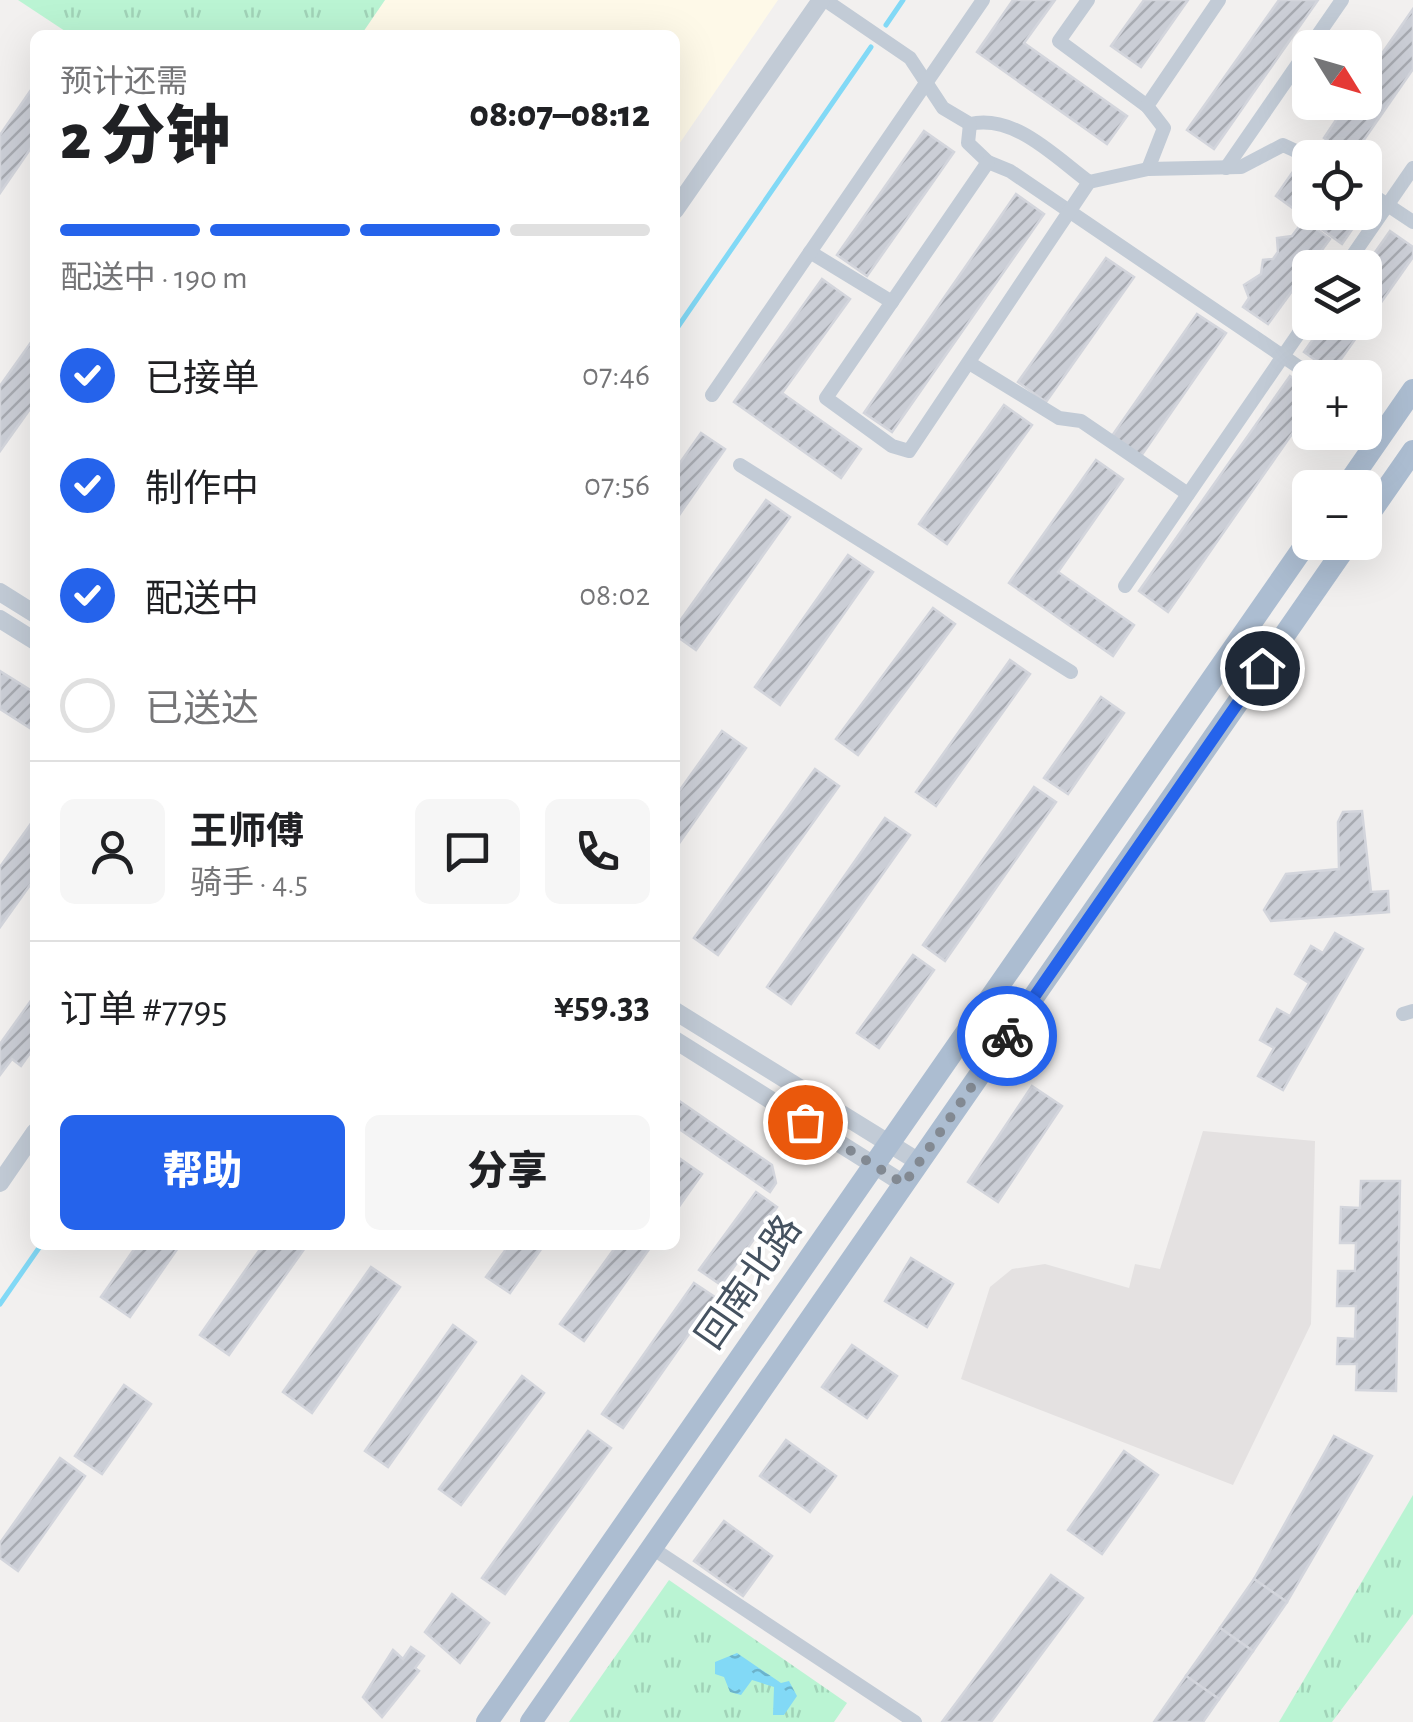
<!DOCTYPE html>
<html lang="zh">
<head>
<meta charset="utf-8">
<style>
	body { margin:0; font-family:"Alegreya Sans","Noto Sans SC",sans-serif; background:#f6f6f6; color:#202124; height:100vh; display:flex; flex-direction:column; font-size:38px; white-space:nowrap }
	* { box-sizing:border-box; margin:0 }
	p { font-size:32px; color:#757577 }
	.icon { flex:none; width:55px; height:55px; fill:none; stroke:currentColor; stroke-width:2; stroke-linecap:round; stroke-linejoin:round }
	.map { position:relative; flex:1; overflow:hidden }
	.details { position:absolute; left:30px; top:30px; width:650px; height:1220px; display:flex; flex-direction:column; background:#fff; border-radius:15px; box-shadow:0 10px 40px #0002 }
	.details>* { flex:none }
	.needle { width:65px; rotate:127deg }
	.tools { position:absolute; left:1292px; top:30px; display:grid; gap:20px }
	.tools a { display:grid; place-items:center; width:90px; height:90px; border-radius:15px; background:#fff; box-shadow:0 10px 40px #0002; font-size:50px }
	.pin { position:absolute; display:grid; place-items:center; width:85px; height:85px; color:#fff; margin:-42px; border:5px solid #fff; border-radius:50%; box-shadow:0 2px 10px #0007 }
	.courier { position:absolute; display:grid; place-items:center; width:100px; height:100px; margin:-50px; border:8px solid #2563eb; border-radius:50%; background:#fff; color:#222; box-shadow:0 2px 12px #0007 }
	.overview em { font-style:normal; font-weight:800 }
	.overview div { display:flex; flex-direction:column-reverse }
	.overview { display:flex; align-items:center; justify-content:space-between; height:170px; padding:0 30px }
	h1 { font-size:65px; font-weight:800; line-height:75px }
	.bar { display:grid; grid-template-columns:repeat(4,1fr); gap:15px 10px; align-content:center; height:120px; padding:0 30px }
	.bar i { height:12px; border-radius:8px; background:#e0e0e0 }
	.bar .on { background:#2563eb }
	.bar p { grid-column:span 4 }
	.line { display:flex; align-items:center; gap:25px; padding:0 30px; border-top:2px solid #e0e0e0 }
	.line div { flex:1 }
	.round { display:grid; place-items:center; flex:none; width:105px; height:105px; border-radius:15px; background:#f6f6f6 }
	ol { padding:0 30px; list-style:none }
	li { display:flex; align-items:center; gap:30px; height:110px }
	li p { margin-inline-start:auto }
	li .icon { padding:10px; border-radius:50%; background:#2563eb; color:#fff; stroke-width:4 }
	li:last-child { color:#757577 }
	li i { width:55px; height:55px; border:5px solid #e0e0e0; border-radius:50% }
	.action { display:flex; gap:20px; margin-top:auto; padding:20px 30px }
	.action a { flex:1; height:115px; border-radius:15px; background:#2563eb; color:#fff; font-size:40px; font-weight:800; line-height:115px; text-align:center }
	.action a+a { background:#f6f6f6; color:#202124 }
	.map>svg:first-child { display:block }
	.commercial { fill:#fef9e8 }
	.education { fill:#e4e1e1 }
	.park { fill:url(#park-tufts) }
	.water { fill:url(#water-ripples) }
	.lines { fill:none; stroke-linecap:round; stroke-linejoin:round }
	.stream { stroke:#82d9f6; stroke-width:5 }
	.building { fill:url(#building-hatch); stroke:#d3d5dc; stroke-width:2.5 }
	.minor { stroke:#c2cbd6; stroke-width:14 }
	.tertiary { stroke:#c2cbd6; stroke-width:18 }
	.primary { stroke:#acbdd1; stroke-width:22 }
	.done { stroke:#828992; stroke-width:10; stroke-dasharray:0 18 }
	.route { stroke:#2563eb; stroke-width:12 }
	.labels { text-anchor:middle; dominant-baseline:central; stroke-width:8; stroke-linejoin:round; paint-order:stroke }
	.street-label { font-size:38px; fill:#455260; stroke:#fff }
</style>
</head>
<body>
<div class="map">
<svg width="1413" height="1722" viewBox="0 0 1413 1722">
	<defs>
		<pattern id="park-tufts" width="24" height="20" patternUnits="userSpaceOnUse" patternTransform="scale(2.5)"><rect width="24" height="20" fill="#baf4d3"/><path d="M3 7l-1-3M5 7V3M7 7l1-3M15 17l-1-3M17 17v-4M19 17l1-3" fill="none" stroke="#a1d3b8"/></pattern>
		<pattern id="water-ripples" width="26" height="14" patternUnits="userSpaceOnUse" patternTransform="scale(2.5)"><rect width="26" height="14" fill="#82d9f6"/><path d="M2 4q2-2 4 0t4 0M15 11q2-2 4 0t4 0" fill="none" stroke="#6cb3cb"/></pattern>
		<pattern id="building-hatch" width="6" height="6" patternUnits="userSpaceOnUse" patternTransform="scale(2.5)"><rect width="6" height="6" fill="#cbced6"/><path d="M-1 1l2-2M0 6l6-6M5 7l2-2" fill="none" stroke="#a7aab1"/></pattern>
	</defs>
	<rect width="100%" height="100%" fill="#f2f0ef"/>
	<path class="commercial" d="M385,0h393l-103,150v-115h-314z"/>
	<path class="education" d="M1203,1131l112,10 -4,183 -78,161 -272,-106 29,-92 22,-18 33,-5 84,24 6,-24 25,5z"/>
	<g class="park">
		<path d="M18,0h367l-24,35h-290z"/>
		<path d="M1413,1495v119l-81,108h-53z"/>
		<path d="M669,1580l178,123 -13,19h-265z"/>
	</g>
	<path class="water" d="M737,1653l44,30 8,-2 8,15 -13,19h-11l1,-28 -22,-7 -11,15 -11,-3 -6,-15 -9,-3v-12z"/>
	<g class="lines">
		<g class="stream">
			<path d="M886,25l17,-25"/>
			<path d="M675,331l196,-284"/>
			<path d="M0,1304l41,-59"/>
		</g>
	</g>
	<g class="building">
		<path d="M1013,0h42l-31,43 103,73 -20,28 -130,-92z"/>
		<path d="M1144,0h44l-47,67 -30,-21z"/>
		<path d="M1279,0h39l-104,149 -27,-19z"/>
		<path d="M1413,9v60l-61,88 -28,-19 24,-36h17v-24z"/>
		<path d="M35,84v58l-35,51v-58z"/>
		<path d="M924,131l30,21 -87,124 -30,-21z"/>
		<path d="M1299,163l11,8v41h54l-22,32 -66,-48z"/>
		<path d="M1016,194l28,20 -152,218 -28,-19z"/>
		<path d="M1304,220l26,19 -62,85 -25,-17 6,-9 -5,-13 17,-11 2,-14 10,-1 5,-7 -1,-14 15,-2z"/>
		<path d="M1390,231l23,16v10l-81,115 -28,-20 21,-30h40l-1,-54z"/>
		<path d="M1106,258l28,19 -88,125 -28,-20z"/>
		<path d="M822,279l28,20 -68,94 79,56 -20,29 -107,-76z"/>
		<path d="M1197,314l29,19 -85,123 -29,-20z"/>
		<path d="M34,338l1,64 -35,49v-65z"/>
		<path d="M1290,376l20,14v18l-142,204 -29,-21z"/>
		<path d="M1004,405l28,20 -85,119 -28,-20z"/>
		<path d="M701,433l24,16 -50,72v-51z"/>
		<path d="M1096,460l27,19 -65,93 76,53 -21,31 -104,-73z"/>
		<path d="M766,500l24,17 -94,133 -21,-15v-7z"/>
		<path d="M848,555l25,17 -93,133 -25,-18z"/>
		<path d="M933,608l22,16 -97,131 -22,-16z"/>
		<path d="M1010,660l20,14 -94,132 -20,-14z"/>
		<path d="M0,671l35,22 -2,37 -33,-21z"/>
		<path d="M1101,697l23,16 -56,81 -24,-16z"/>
		<path d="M722,731l24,17 -71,101v-52z"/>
		<path d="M815,769l24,17 -121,169 -24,-17z"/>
		<path d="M1034,787l22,15 -111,159 -22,-16z"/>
		<path d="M1362,811l9,81 17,-1 1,21 -118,9 -7,-11 22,-36 53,-5 -1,-47 5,-10z"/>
		<path d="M35,818v60l-35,49v-60z"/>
		<path d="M885,818l25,17 -119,169 -24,-17z"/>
		<path d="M1335,933l28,16 -80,141 -25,-14 16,-28 -14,-8 17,-31 13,7 19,-33 -14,-9 16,-28 12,7z"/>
		<path d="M913,955l21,15 -55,78 -22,-15z"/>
		<path d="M35,995v51l-14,20 -9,-7 -12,16v-31z"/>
		<path d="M1032,1086l30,20 -64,96 -30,-20z"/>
		<path d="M675,1098l97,67 4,18 -6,9 -95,-66z"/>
		<path d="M679,1158l23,16 -27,38v-49z"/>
		<path d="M1361,1181h39l-4,210 -40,-1 1,-26h-20l1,-26 17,1 1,-33h-19l1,-35h17l1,-28h-16l1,-36 19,1z"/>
		<path d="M756,1192l21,15 -56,78 -22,-15z"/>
		<path d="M137,1245h43l-50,72 -29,-20z"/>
		<path d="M263,1245h44l-78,110 -29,-20z"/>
		<path d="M509,1245h35l-34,48 -24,-16z"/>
		<path d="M617,1245h35l-68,96 -24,-17z"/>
		<path d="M911,1258l42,26 -26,43 -42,-26z"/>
		<path d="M371,1267l29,20 -88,126 -29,-21z"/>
		<path d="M694,1283l21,14 -92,131 -21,-14z"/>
		<path d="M453,1325l23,17 -88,125 -23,-16z"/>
		<path d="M852,1345l45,31 -30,42 -45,-31z"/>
		<path d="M522,1376l22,17 -83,112 -22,-16z"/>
		<path d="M124,1385l27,19 -49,70 -27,-18z"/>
		<path d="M588,1431l23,17 -106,146 -23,-16z"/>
		<path d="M1334,1436l38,20 -85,146 -33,-23z"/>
		<path d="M786,1440l50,36 -26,36 -50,-36z"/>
		<path d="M1124,1451l34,24 -56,79 -34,-24z"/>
		<path d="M60,1458l25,18 -67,95 -18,-13v-15z"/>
		<path d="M724,1521l48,35 -29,40 -49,-35z"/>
		<path d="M1051,1575l32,23 -92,124h-49z"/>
		<path d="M1254,1579l33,23 -34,49 -33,-23z"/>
		<path d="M452,1594l37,29 -29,40 -35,-31z"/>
		<path d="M1220,1628l33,23 -34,48 -33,-23z"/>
		<path d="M411,1647l13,9 -9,12 4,3 -37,46 -19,-20 30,-47 10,9z"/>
		<path d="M1186,1676l33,23 -16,23h-49z"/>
	</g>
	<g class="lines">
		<g class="minor">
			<path d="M825,0l85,58 33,50 27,16c45,-10 85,33 119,58l59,-13 93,-2 42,-22 28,13"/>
			<path d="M1088,0l-29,41 88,65"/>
			<path d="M970,124l-2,19 20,19 22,9 305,207"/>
			<path d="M988,162l-162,236 66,48 17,5 180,-269"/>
			<path d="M1226,168l116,-168"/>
			<path d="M1148,169l16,-41 -17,-22 72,-106"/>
			<path d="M1365,190l48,32"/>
			<path d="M810,252l82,50"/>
			<path d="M1344,268l69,-100"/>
			<path d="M971,364l88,54 22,3 107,73"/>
			<path d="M712,395l271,-395"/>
			<path d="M740,465l331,207"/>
			<path d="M1125,586l185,-269"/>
			<path d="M1403,1014l10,-3"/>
			<path d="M652,1548l263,174"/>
		</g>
		<g class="tertiary">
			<path d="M675,210l146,-210"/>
			<path d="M0,592l35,22"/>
			<path d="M0,619l35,22"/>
			<path d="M675,1011l244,151"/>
			<path d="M675,1040l229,144"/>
			<path d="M0,1183l35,-51"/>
		</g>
		<g class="primary">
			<path d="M1345,488l68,-98"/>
			<path d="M1365,520l48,-69"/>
			<path d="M487,1722l823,-1184"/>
			<path d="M531,1722l818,-1180"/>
		</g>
	</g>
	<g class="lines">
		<path class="done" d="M805,1122l99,62 103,-148"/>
		<path class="route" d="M1007,1036l255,-368"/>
	</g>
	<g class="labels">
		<g class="street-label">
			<text transform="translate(750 1283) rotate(-55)">回南北路</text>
		</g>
	</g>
</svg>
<div class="tools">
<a><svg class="needle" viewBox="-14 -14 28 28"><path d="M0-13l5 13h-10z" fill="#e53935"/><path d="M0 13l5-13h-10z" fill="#757577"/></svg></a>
<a><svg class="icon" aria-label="locate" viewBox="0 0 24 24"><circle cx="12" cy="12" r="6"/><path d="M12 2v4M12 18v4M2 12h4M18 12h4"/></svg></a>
<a><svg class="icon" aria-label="layers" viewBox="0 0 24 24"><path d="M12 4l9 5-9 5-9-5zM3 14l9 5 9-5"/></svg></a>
<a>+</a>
<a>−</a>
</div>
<div class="pin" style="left:805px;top:1122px;background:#ea580c"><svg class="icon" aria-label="bag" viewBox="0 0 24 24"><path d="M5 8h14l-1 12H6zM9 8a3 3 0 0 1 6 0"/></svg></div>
<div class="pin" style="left:1262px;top:668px;background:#1f2937"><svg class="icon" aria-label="home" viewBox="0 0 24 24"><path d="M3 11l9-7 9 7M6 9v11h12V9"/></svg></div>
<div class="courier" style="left:1007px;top:1036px"><svg class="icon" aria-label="bike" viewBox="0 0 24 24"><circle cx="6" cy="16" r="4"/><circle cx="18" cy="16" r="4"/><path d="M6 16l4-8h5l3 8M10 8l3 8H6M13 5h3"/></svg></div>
<section class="details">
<div class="overview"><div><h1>2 分钟</h1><p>预计还需</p></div><em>08:07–08:12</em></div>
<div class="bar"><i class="on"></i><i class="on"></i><i class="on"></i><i></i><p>配送中 · 190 m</p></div>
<ol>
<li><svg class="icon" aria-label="check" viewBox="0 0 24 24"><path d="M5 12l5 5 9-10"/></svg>已接单<p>07:46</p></li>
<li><svg class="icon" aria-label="check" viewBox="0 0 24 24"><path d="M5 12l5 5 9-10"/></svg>制作中<p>07:56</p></li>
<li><svg class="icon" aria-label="check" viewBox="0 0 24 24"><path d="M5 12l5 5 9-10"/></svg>配送中<p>08:02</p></li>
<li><i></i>已送达</li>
</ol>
<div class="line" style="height:180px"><a class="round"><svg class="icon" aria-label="person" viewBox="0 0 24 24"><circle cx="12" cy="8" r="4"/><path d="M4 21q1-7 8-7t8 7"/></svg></a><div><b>王师傅</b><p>骑手 · 4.5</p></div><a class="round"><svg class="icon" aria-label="chat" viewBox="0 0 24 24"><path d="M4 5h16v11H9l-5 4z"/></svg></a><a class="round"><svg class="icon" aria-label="phone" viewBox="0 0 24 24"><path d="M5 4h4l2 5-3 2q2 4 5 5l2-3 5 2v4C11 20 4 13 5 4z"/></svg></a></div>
<div class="line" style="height:130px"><div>订单 #7795</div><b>¥59.33</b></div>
<div class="action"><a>帮助</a><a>分享</a></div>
</section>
</div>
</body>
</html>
